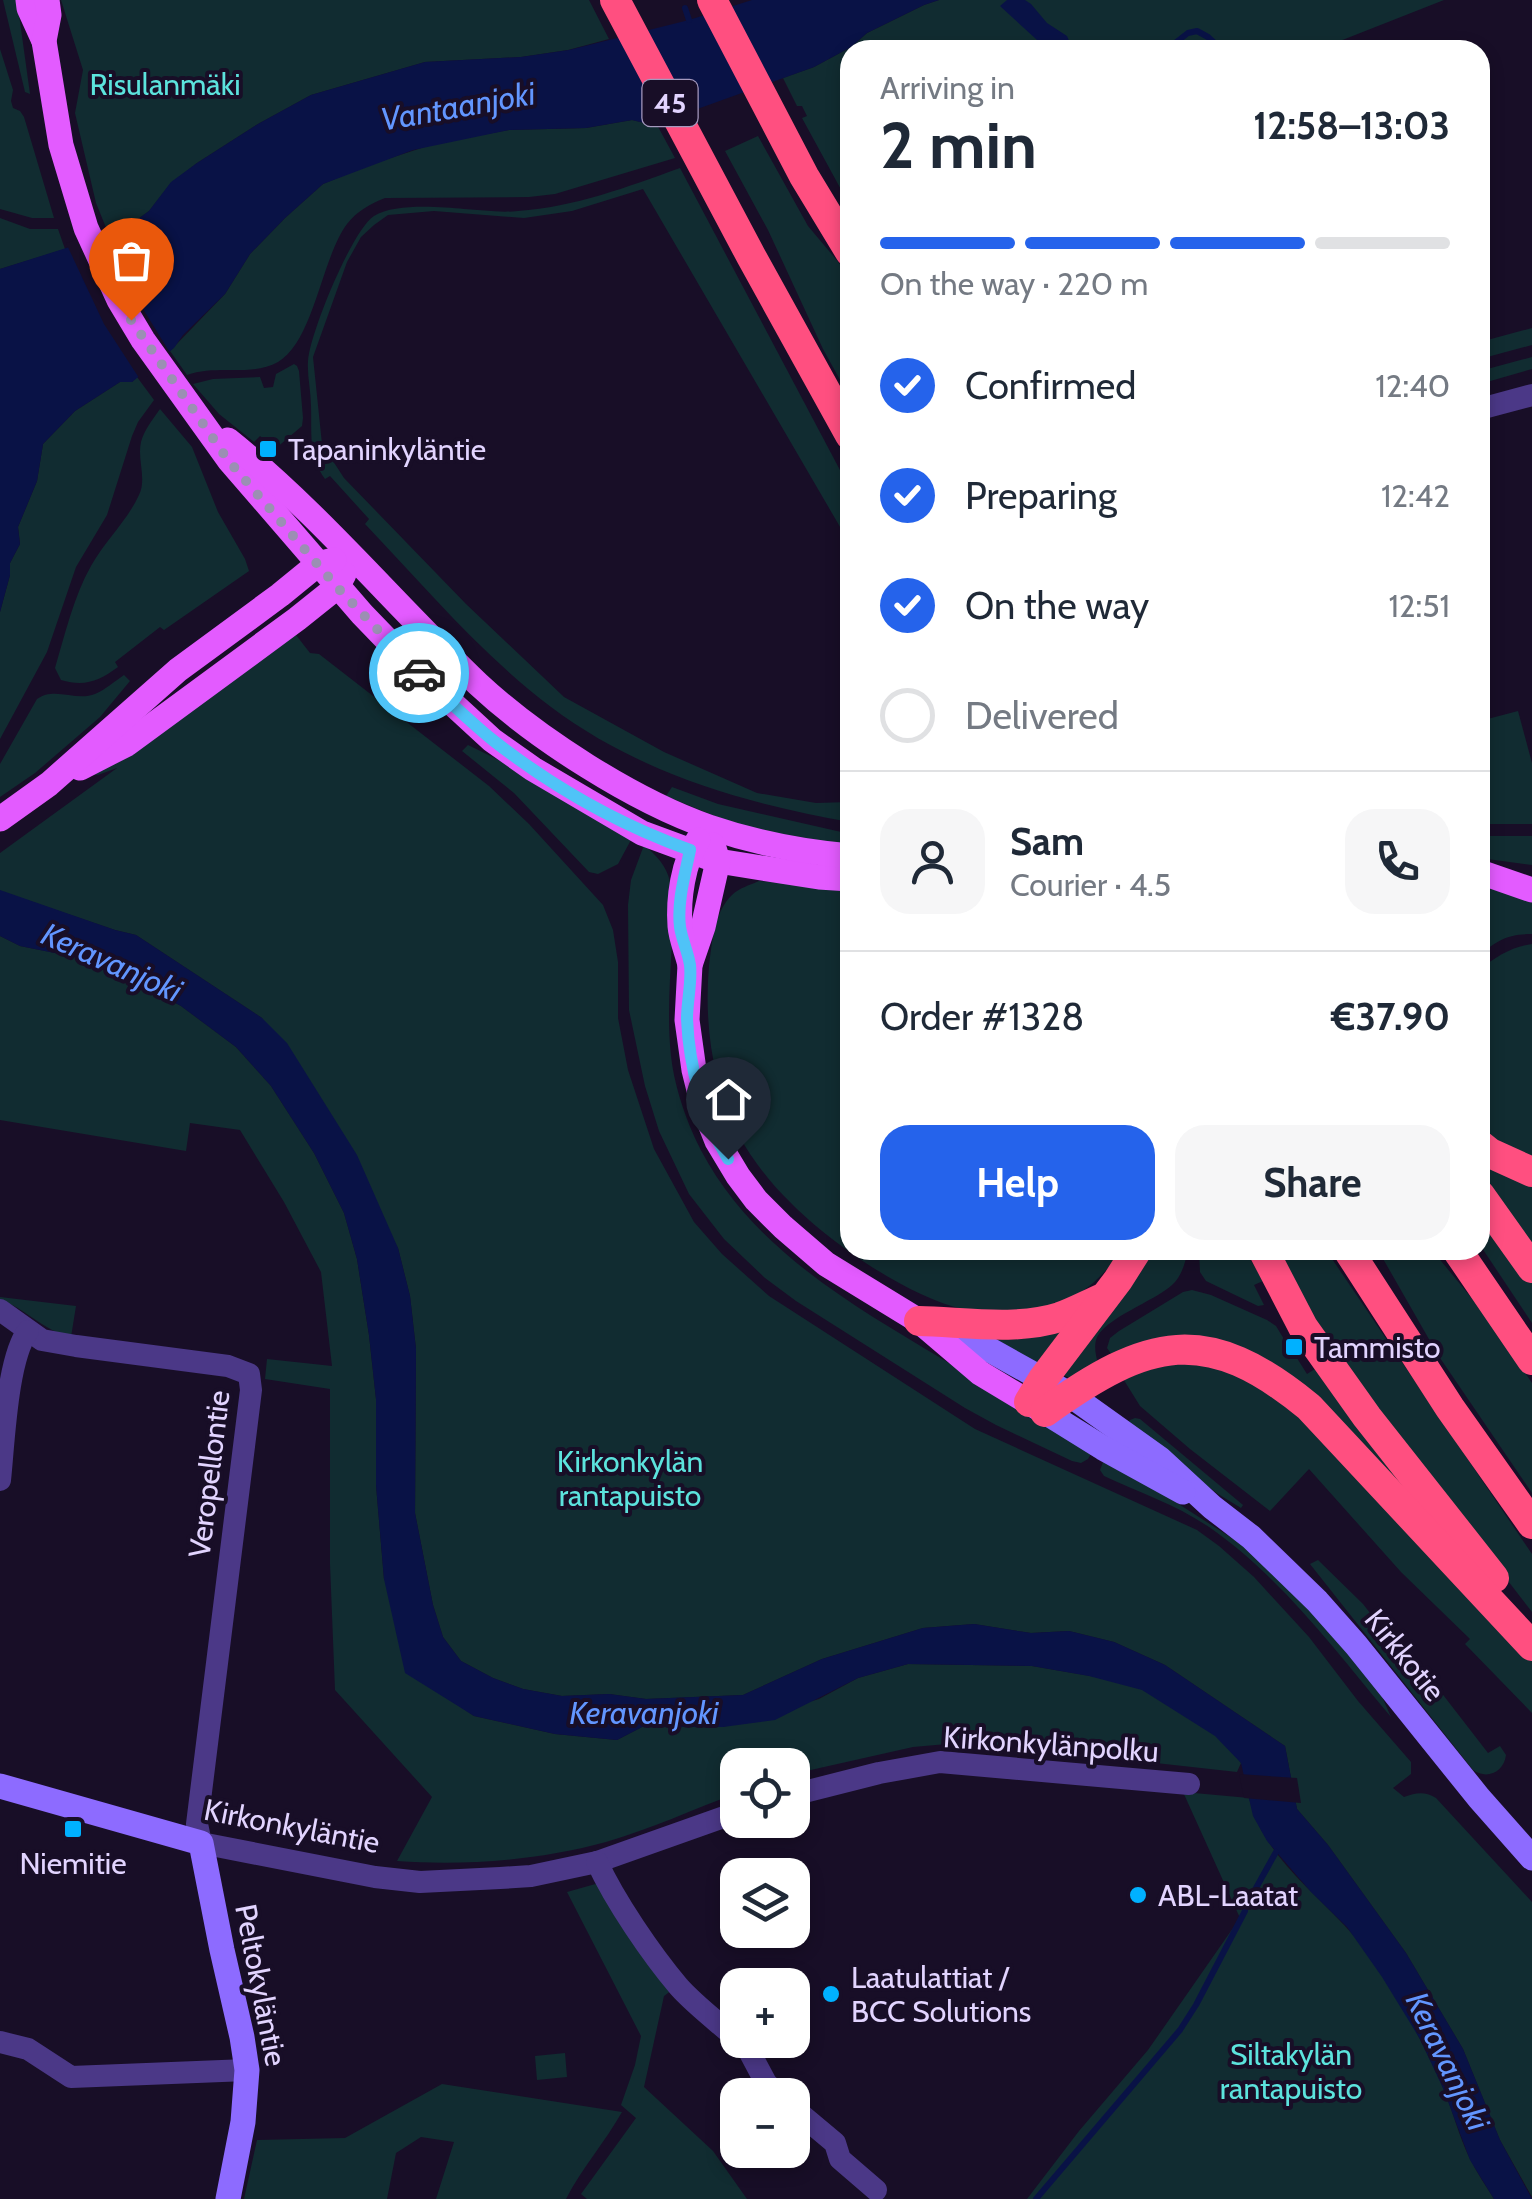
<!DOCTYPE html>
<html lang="en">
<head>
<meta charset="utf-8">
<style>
	body { margin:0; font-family:Cabin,sans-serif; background:#f6f6f7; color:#1f2937; height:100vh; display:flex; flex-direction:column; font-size:38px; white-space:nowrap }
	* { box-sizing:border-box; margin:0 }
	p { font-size:32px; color:#747a83 }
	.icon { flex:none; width:55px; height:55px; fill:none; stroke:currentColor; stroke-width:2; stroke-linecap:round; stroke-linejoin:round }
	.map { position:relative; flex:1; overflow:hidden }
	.drawer { position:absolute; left:840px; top:40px; width:650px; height:1220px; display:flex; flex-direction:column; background:#fff; border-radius:30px; box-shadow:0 5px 15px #0003 }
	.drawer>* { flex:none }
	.controls { position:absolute; left:720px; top:1748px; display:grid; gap:20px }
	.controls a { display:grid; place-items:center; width:90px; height:90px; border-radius:20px; background:#fff; box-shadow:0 5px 15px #0003; font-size:50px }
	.pin { position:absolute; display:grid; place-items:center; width:85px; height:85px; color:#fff; margin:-102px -42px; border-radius:50% 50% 50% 0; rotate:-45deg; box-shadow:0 0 10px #0007 }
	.pin .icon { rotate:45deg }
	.courier { position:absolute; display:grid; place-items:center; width:100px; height:100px; margin:-50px; border:8px solid #4fc3f7; border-radius:50%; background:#fff; color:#222; box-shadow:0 2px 12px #0007 }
	.headline em { font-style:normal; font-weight:700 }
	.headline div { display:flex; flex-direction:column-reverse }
	.headline { display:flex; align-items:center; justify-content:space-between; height:170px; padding:0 40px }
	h1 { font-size:65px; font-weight:700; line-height:75px }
	.bar { display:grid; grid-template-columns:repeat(4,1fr); gap:15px 10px; align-content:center; height:120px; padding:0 40px }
	.bar i { height:12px; border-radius:8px; background:#e0e1e3 }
	.bar .active { background:#2563eb }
	.bar p { grid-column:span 4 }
	.line { display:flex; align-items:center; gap:25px; padding:0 40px; border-top:2px solid #e0e1e3 }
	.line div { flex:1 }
	.round { display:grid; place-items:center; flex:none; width:105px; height:105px; border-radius:30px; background:#f6f6f7 }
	ol { padding:0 40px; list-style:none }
	li { display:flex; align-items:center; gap:30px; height:110px }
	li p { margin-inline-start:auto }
	li .icon { padding:10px; border-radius:50%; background:#2563eb; color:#fff; stroke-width:4 }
	li:last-child { color:#747a83 }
	li i { width:55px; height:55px; border:5px solid #e0e1e3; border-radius:50% }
	.action { display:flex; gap:20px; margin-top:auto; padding:20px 40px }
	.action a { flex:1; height:115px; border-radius:30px; background:#2563eb; color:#fff; font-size:40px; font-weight:700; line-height:115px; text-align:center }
	.action a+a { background:#f6f6f7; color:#1f2937 }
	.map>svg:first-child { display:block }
	.green { fill:#112c31 }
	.water { fill:#091246 }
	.pier { fill:#180e27 }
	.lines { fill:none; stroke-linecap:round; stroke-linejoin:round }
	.stream { stroke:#091246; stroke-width:6 }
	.street { stroke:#4b3887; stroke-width:22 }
	.secondary { stroke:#8d6bff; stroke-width:25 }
	.primary { stroke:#e35bff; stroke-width:25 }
	.highway { stroke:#ff4f80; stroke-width:30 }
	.done { stroke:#9b8fb3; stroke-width:10; stroke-dasharray:0 18 }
	.route { stroke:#4fc3f7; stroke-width:12 }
	.poi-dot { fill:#00b1ff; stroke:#180e27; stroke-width:4 }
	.labels { text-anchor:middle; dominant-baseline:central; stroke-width:8; stroke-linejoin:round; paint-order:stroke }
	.shield { fill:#180e27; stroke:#a599be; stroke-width:2.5 }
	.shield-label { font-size:28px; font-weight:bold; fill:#e2d4ff }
	.park-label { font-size:30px; fill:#5ce3dd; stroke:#180e27 }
	.poi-label { font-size:30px; fill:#e2d4ff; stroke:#180e27; text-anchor:start }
	.street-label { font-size:30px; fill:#e2d4ff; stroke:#180e27 }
	.water-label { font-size:32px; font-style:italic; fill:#6296ff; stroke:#180e27 }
</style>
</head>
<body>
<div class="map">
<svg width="1532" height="2199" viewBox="0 0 1532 2199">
	<rect width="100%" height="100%" fill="#180e27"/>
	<g class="green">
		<path d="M3,0h14l13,94 -5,-2z"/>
		<path d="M61,0h528l20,39 -41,11 -47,7 -96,5 -114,33 -53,29 -61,39 -26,20 -22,28 -26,19 -14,5 -13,-32 -21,-90 8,-43z"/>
		<path d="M939,0h505l-127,50h-467v156l-48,-88 5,-2 -5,-10h-5l-14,-28 31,-11 37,-20 16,-14 57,-28z"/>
		<path d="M0,49l13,41 -2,11 2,7 7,3 4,6 30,101h-22l-32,-9z"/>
		<path d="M632,120l21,5 3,-2 19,35 -120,36 -26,3 -144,1c-15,6 -28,13 -38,26 -26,35 -33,117 -69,138 -26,15 -62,2 -91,13l-17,-24 55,-57 25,-40 35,-36 38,-34 43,-18 71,-23 72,-13 77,-2z"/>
		<path d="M758,136l50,90 42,50v122l-27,-49 -55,-119 -43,-79z"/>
		<path d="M680,168l170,321v55l-207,-355 -71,22 -48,7 -90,-7 -46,4 -14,10 -13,12 -14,25 -34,95 9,87 22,34 122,126 98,93 100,55 93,41 59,10 34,-1v20c-107,-19 -211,-49 -299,-115 -70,-53 -126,-120 -186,-183l4,-5 -39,-43 -5,3c-17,-24 -13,-45 -14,-73 0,-15 -4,-30 -3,-45 2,-28 44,-131 66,-145 21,-13 66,-9 90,-7 18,1 36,4 54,2 57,-4 109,-24 162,-43z"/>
		<path d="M0,218l30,11h28l7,20 -65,20z"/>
		<path d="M1532,328v17l-52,14v-17z"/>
		<path d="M1532,357v12l-52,15v-13z"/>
		<path d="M294,364l3,2 2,5 4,47 -1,8 -27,23 -15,-13 -6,6 -35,-28 -26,-30 20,-5 47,-2 4,11 9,-1 3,-13z"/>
		<path d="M137,377l17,23 -16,22 -6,14 -25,79 -31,52 -29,85 -47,87v-127l10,-37v-12l10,-19 -2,-17 19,-46 6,-37 32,-33 45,-29h12z"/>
		<path d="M160,409l32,38 26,65 27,47 4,12 -85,59 -4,-3 -45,35 3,5c-19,14 -33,20 -57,13l-6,-12c10,-34 19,-72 36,-102 14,-25 36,-45 48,-71 8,-16 -2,-36 2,-53 3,-12 12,-23 19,-33z"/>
		<path d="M296,635l14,18 9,1 170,132 40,38 74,81 10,25 5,32v56l10,52 26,79 40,73 28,32 47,42 206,133 222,101 22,16 35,31 55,60 49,64 53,61v12l-18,14 11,9c12,-4 20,-6 32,1l96,104v295l-32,-57 -37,-91 -57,-96 -78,-108 -31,-36 -12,-63 -120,-81 -51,-23 -45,-11 -38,2 -57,-9 -51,4 -101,31 -79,36 -97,4 -37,-5 -47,2 -39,-7 -30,-11 -32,-17 -18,-24 -10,-32 -18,-92 1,-164 -6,-53 -12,-48 -136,-230 -126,-83 -21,-5 -115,-39v-38l117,-85 -19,7 -8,-1z"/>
		<path d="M124,675l6,6 -30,36 -65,56 -35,24v-33l37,-65c18,-13 39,3 58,-5 10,-4 20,-13 29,-19z"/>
		<path d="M1518,711l14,52v61h-52v-103z"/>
		<path d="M468,745l39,19 125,74 -14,26 -20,10 -9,-2 -75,-79 -52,-42z"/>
		<path d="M672,787l46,17 132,30v12l-89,-16 -39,-11 -56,-23z"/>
		<path d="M1480,836h52v29l-52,-7z"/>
		<path d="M644,845c12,10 23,21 26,37 4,19 2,40 2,60 -2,38 -5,76 -1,114 3,27 12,55 23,80 49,107 153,166 250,224 50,30 100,60 149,90l-5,9 -7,4 -9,-2 -76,-36 -31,-17 -169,-107 -31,-23 -41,-39 -35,-45 -30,-63 -14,-45 -16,-76 -1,-105 3,-25z"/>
		<path d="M759,881l91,8v361h273c-16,20 -32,39 -56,50 -14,7 -28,9 -44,10 -20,1 -40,4 -60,-1 -55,-12 -134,-67 -173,-107 -19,-18 -38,-43 -51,-66 -27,-52 -35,-113 -30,-170 3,-23 5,-54 23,-71 7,-7 18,-10 27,-14z"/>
		<path d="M1480,887l52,10v37c-25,0 -33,6 -52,20z"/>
		<path d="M0,936l20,10 65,13 39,16 57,31 55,41 35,39 43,67 30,60 13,46 12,76 7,64v86l8,94 58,115 32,22 81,18 62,6 25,-13h81l96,-28 39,-21 50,-14 124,2 99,17 87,51 23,29 -4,9 -244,-27 -46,-1 -34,3 -120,27 -1,-9h-54l-1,28c-43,16 -86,36 -131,49 -66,18 -140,24 -209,19l35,-64 -97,-107 -5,-126v-175l-65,-10 2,-20 65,7 -11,-94 -37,-70 -44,-72 -50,-7 -4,28 -186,-31z"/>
		<path d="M1532,944v215l-52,-27v-163c16,-12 31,-22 52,-25z"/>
		<path d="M1480,1156l52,25v66l-52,-72z"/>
		<path d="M1480,1209l52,71v43l-52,-78z"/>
		<path d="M1150,1250h38c-3,13 -6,26 -16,35 -17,16 -70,34 -76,55 -2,8 0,16 2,24l-27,15 -9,-5z"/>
		<path d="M1199,1250h46l18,31 -9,4 10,20 -6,1 -52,-25 -6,-9z"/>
		<path d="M1274,1250h52l206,304v58l-190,-246z"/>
		<path d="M1378,1250h54l56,68 44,65v110l-94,-138z"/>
		<path d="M1192,1290l19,5 56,25 9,6 11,18 -3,3 7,10 4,-2 12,19 8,-5 140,176 -170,-171 -173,-19 -5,-7 3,-10 9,-7 64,-39z"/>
		<path d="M0,1297l76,9 -5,31c-28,-6 -45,-29 -71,-37z"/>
		<path d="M1066,1323l-26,42 -56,-33z"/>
		<path d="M1172,1361l53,8 41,18 51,40 215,230v56l-67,-69 5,-5 -69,-67 -92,-103 -39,42 -80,-62 -50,-43 -18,-29z"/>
		<path d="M1135,1418l5,1 103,86 -2,3 -23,-14 -92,-68 4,-6z"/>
		<path d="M1105,1457l144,92 41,38 89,103 12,27c-56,-67 -110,-140 -182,-190 -34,-23 -69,-34 -105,-51l-4,-6z"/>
		<path d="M1318,1560l45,44 46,59 21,15 58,75 12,-7 6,9c-2,17 -19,25 -33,15l-163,-206z"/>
		<path d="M1183,1792l66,6c13,54 59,88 95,127 38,40 77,112 99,163 10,23 16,49 27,71 7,14 16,27 24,40h-467l52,-68 69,-81 92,-132z"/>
		<path d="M599,1883l73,107 -8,6 -20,91 69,64 34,48h-160l-6,-5 55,-76 -15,-13 14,-40 6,-29 -74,-144z"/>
		<path d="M565,2053l2,24 -30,3 -2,-24z"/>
		<path d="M442,2084l180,28c-17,30 -40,56 -56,87h-130l18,-57 -33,-5 -25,16 -9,46h-143l13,-59 88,-2z"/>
	</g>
	<g class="water">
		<path d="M752,0h187l-15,5 -57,28 -16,14 -37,20 -161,58 -21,-5 -46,8 -77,2 -96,20 -90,34 -38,34 -35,36 -25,40 -42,41 -9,13 -42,34h-12l-45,29 -32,33 -6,37 -19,46 2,17 -10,19v12l-10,37v-343l123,-39 26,-19 22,-29 26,-19 61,-39 53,-29 114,-33 96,-5 48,-7 120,-30z"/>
		<path d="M1007,0h18l6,4 16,19 20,13 3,7 -2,6 -20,1 -48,-44z"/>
		<path d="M0,890l115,40 21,5 126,83 25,25 70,112 41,93 12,48 6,53 -1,164 18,92 10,32 18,24 32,17 30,11 39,7 47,-2 37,5 97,-4 79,-36 101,-31 51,-4 57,9 38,-2 45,11 51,23 120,81 12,63 31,36 78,108 57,96 37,91 32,59h-38l-24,-39 -27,-72 -23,-49 -38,-62 -35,-50 -36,-35 -44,-51 -14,-25 -12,-53 -26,-27 -73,-46 -53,-14 -57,-10 -124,-2 -50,14 -83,42 -52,7h-81l-25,13 -62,-6 -81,-18 -69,-43 -21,-94 -8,-94v-86l-7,-64 -12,-76 -13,-46 -30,-60 -43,-67 -35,-39 -55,-41 -57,-31 -39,-16 -65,-13 -20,-10z"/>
	</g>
	<g class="pier">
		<path d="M104,231l20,47 48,78 -31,25 -37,-57 -38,-81z"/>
		<path d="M1239,1774l58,4 4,25 -57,-5z"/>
	</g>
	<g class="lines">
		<g class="stream">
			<path d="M685,8l4,12"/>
			<path d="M1166,50l22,-17 9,-2 11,6 14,13"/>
			<path d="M1256,1888l20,-36"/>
			<path d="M1036,2199l144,-169 16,-25 49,-94"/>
		</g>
		<g class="street">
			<path d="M1480,409l52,-14"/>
			<path d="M0,1310l42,30 34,6 152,20 21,8 2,16 -54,434 4,19 174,34 45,5 80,-4 31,-2 66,-14 141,-50"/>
			<path d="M0,1480c4,-37 7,-122 28,-149"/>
			<path d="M792,1795l87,-22 61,-11 249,22"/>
			<path d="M597,1862c18,39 54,92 82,125 17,19 39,35 59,53"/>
			<path d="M738,2040l10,9 18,34 13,12"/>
			<path d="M0,2042l28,7 43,28 176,-7"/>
			<path d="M792,2107l43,36 5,16 36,31"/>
		</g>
		<g class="secondary">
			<path d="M929,1325l61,25 79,44 91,65 52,48 39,30 66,64 39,44 123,153 53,60"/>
			<path d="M1045,1412l58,36 80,44"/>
			<path d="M0,1786l201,57 21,107 20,87 5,33 -4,52 -15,77"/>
		</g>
		<g class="primary">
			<path d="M28,0l1,8 15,33"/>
			<path d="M47,0l2,15 -5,26 17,104 25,83 33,72 24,40 86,120 133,154 55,57 75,69 41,29 109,64 76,28 101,16 31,2"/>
			<path d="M228,440c91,73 166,164 250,244 58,54 156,117 231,143 44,15 94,25 141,29"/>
			<path d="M80,768l47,-24 15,-11 155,-114 40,-32 7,-13"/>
			<path d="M0,819l49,-35 129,-114 102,-75 38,-31 16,-4"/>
			<path d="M713,845l5,16 -15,66 -13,38 -3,55 7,50 9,36 14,35 21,35 18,24 27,27 43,37 93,57 61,52 65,39"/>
			<path d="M1480,872l52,18"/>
			<path d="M690,965c-3,-13 -9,-26 -10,-39 -2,-27 3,-64 18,-86"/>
		</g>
		<g class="highway">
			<path d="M615,0l136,256 99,179"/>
			<path d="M712,0l92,176 46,76"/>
			<path d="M1480,1145l10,8 42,19"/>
			<path d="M1480,1195l52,73"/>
			<path d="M1263,1250l40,77 64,90 127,161"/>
			<path d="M1348,1250l102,158 82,116"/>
			<path d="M1457,1250l75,110"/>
			<path d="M919,1321c45,1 97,10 141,-4 14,-5 29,-13 43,-19"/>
			<path d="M1029,1402l14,-23 75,-99 19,-30"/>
			<path d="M1045,1412c103,-74 161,-90 264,-5l223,239"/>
		</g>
	</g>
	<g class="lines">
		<path class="done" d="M131,320l97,140 109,127 82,86"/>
		<path class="route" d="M419,673c25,23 49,47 75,68 59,46 126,84 196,109 -5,25 -13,51 -10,77 2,13 8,25 10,38 2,17 -3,36 -3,54 2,48 16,99 41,140"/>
	</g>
	<g class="poi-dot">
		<rect x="258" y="439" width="20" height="20" rx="5"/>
		<rect x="1284" y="1337" width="20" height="20" rx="5"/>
		<rect x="63" y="1819" width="20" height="20" rx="5"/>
		<circle cx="1138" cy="1895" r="10"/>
		<circle cx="831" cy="1994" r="10"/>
	</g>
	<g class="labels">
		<rect class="shield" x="642.5" y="80" width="55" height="46" rx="8"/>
		<g class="shield-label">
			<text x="670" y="103">45</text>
		</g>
		<g class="park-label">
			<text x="165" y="84">Risulanmäki</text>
			<text x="630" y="1461">Kirkonkylän<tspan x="630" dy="34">rantapuisto</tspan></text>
			<text x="1291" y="2054">Siltakylän<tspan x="1291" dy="34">rantapuisto</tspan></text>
		</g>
		<g class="poi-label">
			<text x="288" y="449">Tapaninkyläntie</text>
			<text x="1314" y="1347">Tammisto</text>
			<text x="73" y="1863" text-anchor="middle">Niemitie</text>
			<text x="1158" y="1895">ABL-Laatat</text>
			<text x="851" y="1977">Laatulattiat /<tspan x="851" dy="34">BCC Solutions</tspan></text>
		</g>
		<g class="street-label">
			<text transform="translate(209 1474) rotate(-83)">Veropellontie</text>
			<text transform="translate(1405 1655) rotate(51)">Kirkkotie</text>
			<text transform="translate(1051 1744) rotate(4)">Kirkonkylänpolku</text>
			<text transform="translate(292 1826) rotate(11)">Kirkonkyläntie</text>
			<text transform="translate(261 1985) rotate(79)">Peltokyläntie</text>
		</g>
		<g class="water-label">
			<text transform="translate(458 106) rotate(-10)">Vantaanjoki</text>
			<text transform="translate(112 962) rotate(24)">Keravanjoki</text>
			<text x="644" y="1712">Keravanjoki</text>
			<text transform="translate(1448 2061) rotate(64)">Keravanjoki</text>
		</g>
	</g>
</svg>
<div class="controls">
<a><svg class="icon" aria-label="locate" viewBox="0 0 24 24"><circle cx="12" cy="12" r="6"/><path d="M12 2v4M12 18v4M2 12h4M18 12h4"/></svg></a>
<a><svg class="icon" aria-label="layers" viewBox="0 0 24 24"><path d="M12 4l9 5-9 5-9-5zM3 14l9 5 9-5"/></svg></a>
<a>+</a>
<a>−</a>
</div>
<div class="pin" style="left:131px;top:320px;background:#ea580c"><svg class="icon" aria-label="bag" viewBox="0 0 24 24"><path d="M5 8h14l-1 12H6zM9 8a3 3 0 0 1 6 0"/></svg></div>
<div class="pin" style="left:728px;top:1159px;background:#1f2937"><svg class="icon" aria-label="home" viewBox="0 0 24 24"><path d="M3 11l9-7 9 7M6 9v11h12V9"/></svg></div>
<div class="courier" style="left:419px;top:673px"><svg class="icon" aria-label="car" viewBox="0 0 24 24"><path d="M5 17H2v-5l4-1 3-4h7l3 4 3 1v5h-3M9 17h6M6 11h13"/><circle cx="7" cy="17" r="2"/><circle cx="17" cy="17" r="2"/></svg></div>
<section class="drawer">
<div class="headline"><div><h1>2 min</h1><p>Arriving in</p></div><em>12:58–13:03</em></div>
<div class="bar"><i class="active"></i><i class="active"></i><i class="active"></i><i></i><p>On the way · 220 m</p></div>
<ol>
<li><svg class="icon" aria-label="check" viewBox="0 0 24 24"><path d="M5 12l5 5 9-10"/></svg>Confirmed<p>12:40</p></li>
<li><svg class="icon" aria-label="check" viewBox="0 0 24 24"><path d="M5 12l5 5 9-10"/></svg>Preparing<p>12:42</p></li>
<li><svg class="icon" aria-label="check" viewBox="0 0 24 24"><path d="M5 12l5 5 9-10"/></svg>On the way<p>12:51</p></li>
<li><i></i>Delivered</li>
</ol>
<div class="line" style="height:180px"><a class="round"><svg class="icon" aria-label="person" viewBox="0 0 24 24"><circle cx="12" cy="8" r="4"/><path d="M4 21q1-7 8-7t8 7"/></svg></a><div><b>Sam</b><p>Courier · 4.5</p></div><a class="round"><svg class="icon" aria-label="phone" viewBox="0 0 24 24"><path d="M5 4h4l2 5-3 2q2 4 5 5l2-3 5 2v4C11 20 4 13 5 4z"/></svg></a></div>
<div class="line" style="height:130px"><div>Order #1328</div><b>€37.90</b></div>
<div class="action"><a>Help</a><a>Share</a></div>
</section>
</div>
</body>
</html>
